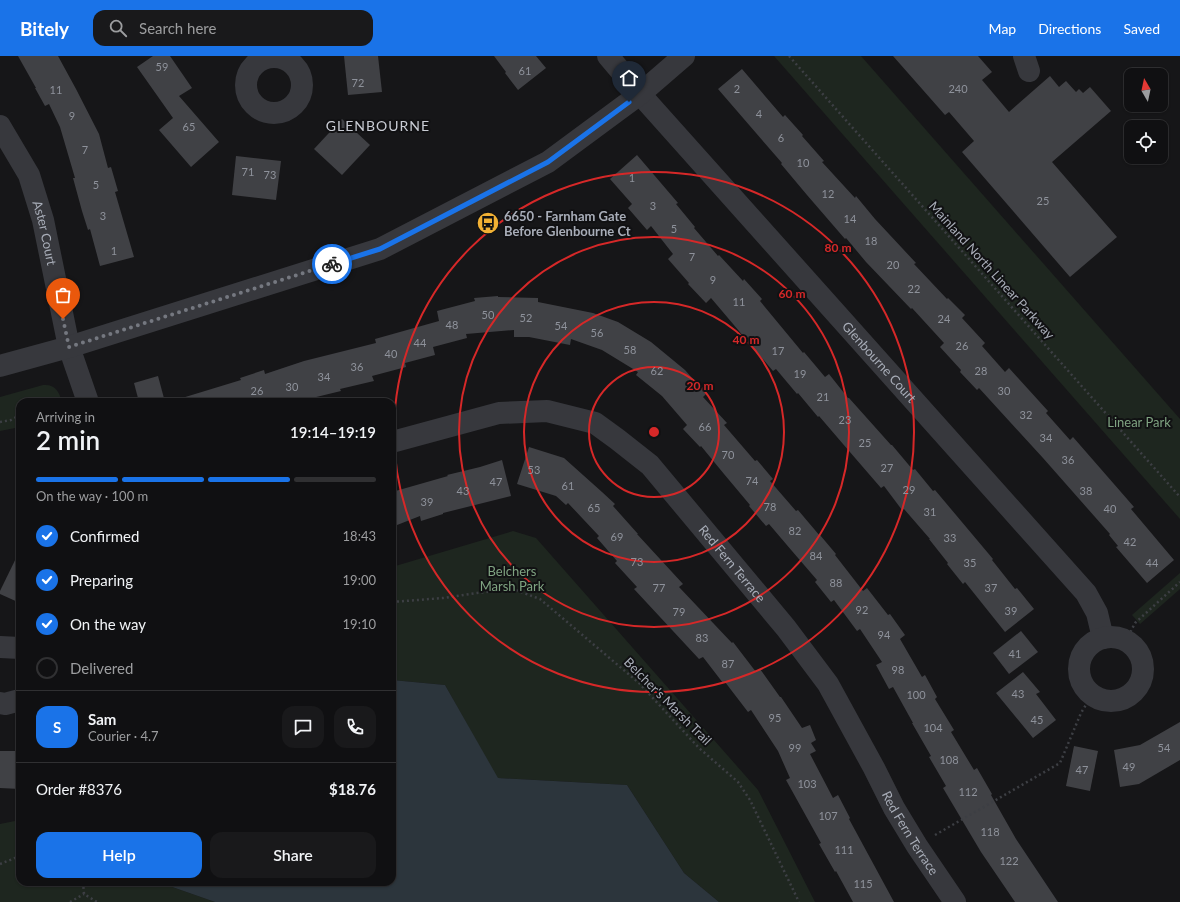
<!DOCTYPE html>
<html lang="en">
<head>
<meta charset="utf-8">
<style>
	body { margin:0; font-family:Lato,sans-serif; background:#19191b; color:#f1f3f6; height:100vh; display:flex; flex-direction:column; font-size:15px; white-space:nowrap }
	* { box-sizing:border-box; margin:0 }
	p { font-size:13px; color:#9c9d9f }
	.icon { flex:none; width:22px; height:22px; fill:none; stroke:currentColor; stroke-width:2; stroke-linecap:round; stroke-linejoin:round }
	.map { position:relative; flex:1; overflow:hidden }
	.side { position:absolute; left:16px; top:342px; width:380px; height:488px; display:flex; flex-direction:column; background:#101012; border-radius:12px; box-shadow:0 1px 3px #0004,0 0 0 1px #303032 }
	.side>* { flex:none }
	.needle { width:26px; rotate:351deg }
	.controls { position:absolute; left:1124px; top:12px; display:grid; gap:8px }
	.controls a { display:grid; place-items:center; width:44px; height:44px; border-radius:8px; background:#101012; box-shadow:0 1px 3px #0004,0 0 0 1px #303032; font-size:20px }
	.pin { position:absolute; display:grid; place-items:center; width:34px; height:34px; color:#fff; margin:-41px -17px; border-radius:50% 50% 50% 0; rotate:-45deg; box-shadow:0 0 4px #0007 }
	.pin .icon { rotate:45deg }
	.courier { position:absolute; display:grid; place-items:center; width:40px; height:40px; margin:-20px; border:3px solid #1a73e8; border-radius:50%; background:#fff; color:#222; box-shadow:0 1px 5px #0007 }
	.head em { font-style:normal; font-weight:600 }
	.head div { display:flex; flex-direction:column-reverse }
	.head { display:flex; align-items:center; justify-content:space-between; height:68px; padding:0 20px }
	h1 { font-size:26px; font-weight:600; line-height:30px }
	.bar { display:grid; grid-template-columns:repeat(4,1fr); gap:6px 4px; align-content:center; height:48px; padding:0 20px }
	.bar i { height:5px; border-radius:3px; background:#303032 }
	.bar .selected { background:#1a73e8 }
	.bar p { grid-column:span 4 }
	.line { display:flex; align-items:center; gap:10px; padding:0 20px; border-top:1px solid #303032 }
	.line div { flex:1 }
	.round { display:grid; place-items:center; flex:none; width:42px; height:42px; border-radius:12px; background:#19191b }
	ol { padding:0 20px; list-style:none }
	li { display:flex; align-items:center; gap:12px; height:44px }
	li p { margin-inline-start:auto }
	li .icon { padding:4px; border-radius:50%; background:#1a73e8; color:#fff; stroke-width:4 }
	li:last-child { color:#9c9d9f }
	li i { width:22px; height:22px; border:2px solid #303032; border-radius:50% }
	.button { display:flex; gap:8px; margin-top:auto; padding:8px 20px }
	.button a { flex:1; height:46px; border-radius:12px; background:#1a73e8; color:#fff; font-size:16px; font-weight:600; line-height:46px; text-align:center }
	.button a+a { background:#19191b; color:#f1f3f6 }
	header { display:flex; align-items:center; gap:24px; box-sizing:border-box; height:56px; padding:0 20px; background:#1a73e8; color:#fff }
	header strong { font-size:19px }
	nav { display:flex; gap:22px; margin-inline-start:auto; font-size:14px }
	.search { width:280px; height:36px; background:#19191b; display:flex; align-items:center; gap:10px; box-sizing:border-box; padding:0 14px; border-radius:12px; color:#9c9d9f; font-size:15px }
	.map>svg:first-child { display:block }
	.green { fill:#1e261f }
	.water { fill:#2c353c }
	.building { fill:#404145 }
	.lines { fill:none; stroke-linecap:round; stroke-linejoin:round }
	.path { stroke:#3d3f44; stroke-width:2.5; stroke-dasharray:2 3; stroke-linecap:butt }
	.minor { stroke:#37383d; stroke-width:22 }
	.done { stroke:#757880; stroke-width:4; stroke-dasharray:0 7.2 }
	.route { stroke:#1a73e8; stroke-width:5 }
	.ring { fill:none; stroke:#d62828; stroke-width:2 }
	.labels { text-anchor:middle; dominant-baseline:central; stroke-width:4; stroke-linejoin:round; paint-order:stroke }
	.number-label { font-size:11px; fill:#8e929b }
	.poi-label { font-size:13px; font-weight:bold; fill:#a8adb8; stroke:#111113; text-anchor:start }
	.street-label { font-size:13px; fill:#a8adb8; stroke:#111113 }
	.park-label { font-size:13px; fill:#7fa381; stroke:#111113 }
	.neighbourhood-label { font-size:14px; letter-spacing:1px; fill:#c9ccd4; stroke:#111113 }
	.centre { fill:#d62828; stroke:#111113; stroke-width:2 }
	.ring-label { font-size:12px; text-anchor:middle; font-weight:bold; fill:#d62828; stroke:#111113; stroke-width:4; stroke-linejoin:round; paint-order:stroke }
</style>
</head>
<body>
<header>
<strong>Bitely</strong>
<div class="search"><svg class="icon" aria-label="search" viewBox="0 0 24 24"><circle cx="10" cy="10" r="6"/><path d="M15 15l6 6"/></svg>Search here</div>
<nav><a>Map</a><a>Directions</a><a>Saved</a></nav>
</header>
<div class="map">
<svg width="1180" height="846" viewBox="0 0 1180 846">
	<rect width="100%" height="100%" fill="#161618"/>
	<g class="green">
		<path d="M774,0h87l319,363v100z"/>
		<path d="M43,329c12,-1 16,6 19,17h-42v25l-20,4v-34z"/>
		<path d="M513,475l23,7 222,252 57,112h-96l-35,-29 -57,-88 -130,-7 -52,-93 -53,-5v-113z"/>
		<path d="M1180,517v16l-40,35 -8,-9z"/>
		<path d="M20,764v62h138l57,20h-215v-78z"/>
	</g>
	<path class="water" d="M392,624l53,5 53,93 129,7 57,88 35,29h-504l-57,-20h234z"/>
	<g class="building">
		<path d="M18,0h40l18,33 23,45 9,34 3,-1 7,24 -3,1 19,65 -34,9 -10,-37 -2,1 -6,-19 -9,-33h2l-15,-51 -11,-23 -4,2 -10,-18h1z"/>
		<path d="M153,0h17l22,32 -13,8 40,46 -28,25 -32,-37 14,-12 -36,-51z"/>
		<path d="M344,0h34l4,36 -34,3z"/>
		<path d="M494,0h42l10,12 -28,22 -13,-17 1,-1z"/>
		<path d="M893,0h85l14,16 -10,8 27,32 41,-36 9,11 7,-6 10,11 3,-3 4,4 7,-6 21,24 -59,51 65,75 -47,40 -108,-125 12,-11 -25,-29 -4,3z"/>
		<path d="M742,13l41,48 2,-2 18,20 -1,1 22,25 -2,1 33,36 1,-2 19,23 41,44 -2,1 33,35 1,-1 17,17 -3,3 23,25 -3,3 23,26 4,-4 39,43 -2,2 24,27 3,-3 61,70 -3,2 43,51 -27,23 -31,-36 2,-1 -9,-11 1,-1 -67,-76 -64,-70 -2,2 -17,-18 1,-2 -21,-23 4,-4 -32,-35 -1,1 -45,-47 -20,-24 -1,1 -38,-44 -26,-31 1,-1 -64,-74z"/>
		<path d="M342,63l28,26 -28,30 -28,-26z"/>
		<path d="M637,99l41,48 -2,1 19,23 -1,1 24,28 1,-1 24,26 1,-2 18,20 -2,2 43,52 1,-1 21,25 4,-3 19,24h1l42,47h1l21,25 2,-1 18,22 2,-1 58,69 -1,1 23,29 2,-1 17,21 -29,23 -40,-50 -2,2 -16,-20 1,-1 -19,-24h1l-26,-30 -2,1 -18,-24 -3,2 -38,-44 -24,-28 -1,1 -20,-24 -1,1 -21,-25 -3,2 -62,-73 -5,5 -18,-19 1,-1 -21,-24 5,-5 -22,-28 -4,4 -19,-22 4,-4 -22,-25z"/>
		<path d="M236,100l45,5 -5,39 -44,-5z"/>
		<path d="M498,240v1l40,1v4l55,11 25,9 33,20 34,28 21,24 -3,3 24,26 -3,2 31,36 2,-1 16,19 -3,2 26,30 2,-1 22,26v-1l16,19 -1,1 28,36 4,-3 21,27 2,-1 15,21 -5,4 22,38 3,-2 12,22 -2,2 19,31 -3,2 23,38 3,-2 15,26 -1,1 25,44 42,63h-43l-34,-50 -38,-64 3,-2 -17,-29 2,-1 -19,-33h1l-20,-36 -4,2 -13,-24 6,-3 -22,-33 -3,2 -23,-31 -3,2 -16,-20 2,-2 -25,-29 -23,-27 -3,2 -17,-20 1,-1 -26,-31 -23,-28 -1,1 -17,-18 4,-4 -25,-29 -26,-21 2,-3 -36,-22 -31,-11 -1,6 -41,-8h-15v-7l-48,4 1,4 -34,9 2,8 -30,8 1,4 -34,9 2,5 -34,8 1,2 -33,8 1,3h-126l-1,-4 59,-18 -1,-2 24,-8 1,4 39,-13 72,-18 -1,-4 64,-18 -2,-10 38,-10 -1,-3z"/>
		<path d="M158,320l7,26h-26l-5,-19z"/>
		<path d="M529,391l35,11 38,34 13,12 -2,2 25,28h-1l46,50 -4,3 53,56 1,-1 23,30 4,-3 20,28h1l21,31 8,-3 6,15 -5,3 5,8 -6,3 23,44 5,-3 12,23 -1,1 45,83h-41l-17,-31 -1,1 -16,-28 2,-1 -35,-63 4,-2 -12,-27 -27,-41 -3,2 -23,-30 -2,1 -20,-26 -4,2 -65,-70 3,-2 -22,-24 2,-2 -20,-23 2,-2 -31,-33 -2,2 -10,-9 -39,-12z"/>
		<path d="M502,404l9,36 -68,17v1l-22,7 -1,-5 -28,11v-35l56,-16 -1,-1 33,-8z"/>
		<path d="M20,494v53l-20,-9v-3z"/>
		<path d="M1021,575l17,21 -29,22 -16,-21z"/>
		<path d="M1023,616l17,20 -4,2 20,26 -23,18 -37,-45z"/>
		<path d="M1180,666v38l-41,24 -19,3 -6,-37 26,-5z"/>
		<path d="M1074,690l24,5 -8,40 -24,-5z"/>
		<path d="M0,695h20v38l-20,-1z"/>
	</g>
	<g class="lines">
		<g class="path">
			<path d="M789,0l391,441"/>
			<path d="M42,346l1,-1"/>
			<path d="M0,366l11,-2 9,-5"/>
			<path d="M392,546l51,-4 34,-5 36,-4 27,10 99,84 60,65 39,34 12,18 49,102"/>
			<path d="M1126,585l9,-18 45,-41"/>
			<path d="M935,779l125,-72 21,-50 11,-18"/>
			<path d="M0,808l20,-8"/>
			<path d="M83,826l1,12 13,8"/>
			<path d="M70,846l14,-8"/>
		</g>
		<g class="minor">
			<path id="s1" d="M608,0l32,38 446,499 11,20 6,25"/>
			<path d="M1024,0l5,15"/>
			<circle cx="274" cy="29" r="28"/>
			<path id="s2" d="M0,70l29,49 14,45 26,127 19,55"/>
			<path d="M0,310l69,-19 311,-98 168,-87 92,-68 44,-38"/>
			<path id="s3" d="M392,386l107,-29 48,-2 48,12 22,16 33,26 136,163 42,56 46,84 20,40 23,38 38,56"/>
			<circle cx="1111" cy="613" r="32"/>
			<path d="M0,591l20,1"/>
			<path d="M0,647l5,1 15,-4"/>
		</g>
	</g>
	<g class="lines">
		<path class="done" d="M63,263l6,28 263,-83"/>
		<path class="route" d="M332,208l48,-15 168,-87 81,-60"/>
	</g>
	<g class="ring">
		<circle cx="654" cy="376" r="65"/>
		<circle cx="654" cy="376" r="130"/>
		<circle cx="654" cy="376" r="195"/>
		<circle cx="654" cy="376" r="260"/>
	</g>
	<defs>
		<g id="bus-disc" transform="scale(1.15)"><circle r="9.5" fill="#f2b134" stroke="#111113"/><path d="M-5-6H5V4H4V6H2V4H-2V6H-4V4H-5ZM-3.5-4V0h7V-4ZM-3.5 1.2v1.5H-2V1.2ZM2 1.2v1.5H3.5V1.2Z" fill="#111"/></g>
	</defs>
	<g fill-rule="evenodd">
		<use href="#bus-disc" x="488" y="167"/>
	</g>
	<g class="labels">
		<g class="number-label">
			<text x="162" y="10">59</text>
			<text x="525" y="14">61</text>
			<text x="358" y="26">72</text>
			<text x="737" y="32">2</text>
			<text x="958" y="32">240</text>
			<text x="56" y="33">11</text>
			<text x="759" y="57">4</text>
			<text x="72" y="59">9</text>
			<text x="189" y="70">65</text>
			<text x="781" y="81">6</text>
			<text x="85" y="93">7</text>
			<text x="803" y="106">10</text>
			<text x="248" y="115">71</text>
			<text x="270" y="118">73</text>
			<text x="632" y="121">1</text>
			<text x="96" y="128">5</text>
			<text x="828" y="137">12</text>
			<text x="1043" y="144">25</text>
			<text x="653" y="149">3</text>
			<text x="103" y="159">3</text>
			<text x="850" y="162">14</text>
			<text x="674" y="172">5</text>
			<text x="871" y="184">18</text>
			<text x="114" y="194">1</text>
			<text x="692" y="200">7</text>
			<text x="893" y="208">20</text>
			<text x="713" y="223">9</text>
			<text x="914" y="232">22</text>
			<text x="739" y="245">11</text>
			<text x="488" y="258">50</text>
			<text x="526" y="261">52</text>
			<text x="944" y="262">24</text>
			<text x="452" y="268">48</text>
			<text x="561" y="269">54</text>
			<text x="597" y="276">56</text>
			<text x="420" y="286">44</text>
			<text x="962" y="289">26</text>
			<text x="630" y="293">58</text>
			<text x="778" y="294">17</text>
			<text x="391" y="297">40</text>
			<text x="357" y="310">36</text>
			<text x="657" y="314">62</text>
			<text x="981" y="314">28</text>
			<text x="800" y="317">19</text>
			<text x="324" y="320">34</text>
			<text x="292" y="330">30</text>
			<text x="257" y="334">26</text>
			<text x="1004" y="334">30</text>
			<text x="823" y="340">21</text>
			<text x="1026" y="358">32</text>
			<text x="845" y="363">23</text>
			<text x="705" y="370">66</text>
			<text x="1046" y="381">34</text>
			<text x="865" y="386">25</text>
			<text x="728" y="398">70</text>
			<text x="1068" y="403">36</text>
			<text x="887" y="411">27</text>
			<text x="534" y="413">53</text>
			<text x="752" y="424">74</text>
			<text x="496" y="425">47</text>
			<text x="568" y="429">61</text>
			<text x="909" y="433">29</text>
			<text x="463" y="434">43</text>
			<text x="1086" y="434">38</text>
			<text x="427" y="445">39</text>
			<text x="770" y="450">78</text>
			<text x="594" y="451">65</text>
			<text x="1110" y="452">40</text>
			<text x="930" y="455">31</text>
			<text x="795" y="474">82</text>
			<text x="617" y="480">69</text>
			<text x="950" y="481">33</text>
			<text x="1130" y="485">42</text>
			<text x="816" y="499">84</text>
			<text x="637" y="505">73</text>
			<text x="970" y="506">35</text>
			<text x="1152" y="506">44</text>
			<text x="836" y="526">88</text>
			<text x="659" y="531">77</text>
			<text x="991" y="531">37</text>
			<text x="862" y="553">92</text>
			<text x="1011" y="554">39</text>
			<text x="679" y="555">79</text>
			<text x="884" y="578">94</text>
			<text x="702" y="581">83</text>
			<text x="1015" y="597">41</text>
			<text x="728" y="607">87</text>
			<text x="898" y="613">98</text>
			<text x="1018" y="637">43</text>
			<text x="916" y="638">100</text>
			<text x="775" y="661">95</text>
			<text x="1037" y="663">45</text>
			<text x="933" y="671">104</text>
			<text x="795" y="691">99</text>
			<text x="1164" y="691">54</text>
			<text x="949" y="703">108</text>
			<text x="1129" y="710">49</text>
			<text x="1082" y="713">47</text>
			<text x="807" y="727">103</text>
			<text x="968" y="735">112</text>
			<text x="828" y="759">107</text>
			<text x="990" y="775">118</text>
			<text x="844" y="793">111</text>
			<text x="1009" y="804">122</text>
			<text x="863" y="827">115</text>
		</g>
		<g class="poi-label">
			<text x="504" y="160">6650 - Farnham Gate<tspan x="504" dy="15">Before Glenbourne Ct</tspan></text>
		</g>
		<g class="street-label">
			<text stroke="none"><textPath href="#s2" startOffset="117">Aster Court</textPath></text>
			<text transform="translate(992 214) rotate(48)">Mainland North Linear Parkway</text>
			<text stroke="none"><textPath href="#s1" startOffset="409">Glenbourne Court</textPath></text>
			<text stroke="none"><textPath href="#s3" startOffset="406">Red Fern Terrace</textPath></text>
			<text transform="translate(668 645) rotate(45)">Belcher's Marsh Trail</text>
			<text stroke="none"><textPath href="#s3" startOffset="730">Red Fern Terrace</textPath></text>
		</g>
		<g class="park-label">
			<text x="1139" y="366">Linear Park</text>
			<text x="512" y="515">Belchers<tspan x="512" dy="15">Marsh Park</tspan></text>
		</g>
		<g class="neighbourhood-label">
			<text x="378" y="69">GLENBOURNE</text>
		</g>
	</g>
	<circle cx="654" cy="376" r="6" class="centre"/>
	<g class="ring-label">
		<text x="838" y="196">80 m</text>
		<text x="792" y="242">60 m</text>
		<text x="746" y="288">40 m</text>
		<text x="700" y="334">20 m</text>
	</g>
</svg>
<div class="controls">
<a><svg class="needle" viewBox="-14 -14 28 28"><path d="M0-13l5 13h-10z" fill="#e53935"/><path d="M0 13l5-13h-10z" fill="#9c9d9f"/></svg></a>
<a><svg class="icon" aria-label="locate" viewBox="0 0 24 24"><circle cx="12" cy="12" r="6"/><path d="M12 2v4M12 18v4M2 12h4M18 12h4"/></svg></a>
</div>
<div class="pin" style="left:63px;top:263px;background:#ea580c"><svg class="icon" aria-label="bag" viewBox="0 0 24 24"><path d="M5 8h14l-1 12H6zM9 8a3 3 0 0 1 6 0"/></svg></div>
<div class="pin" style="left:629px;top:46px;background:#1f2937"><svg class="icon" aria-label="home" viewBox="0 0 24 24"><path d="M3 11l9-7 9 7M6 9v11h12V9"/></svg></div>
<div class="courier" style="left:332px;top:208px"><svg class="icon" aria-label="bike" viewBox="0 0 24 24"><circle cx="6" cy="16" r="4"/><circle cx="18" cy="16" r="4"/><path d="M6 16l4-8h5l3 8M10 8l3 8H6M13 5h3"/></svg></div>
<section class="side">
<div class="head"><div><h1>2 min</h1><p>Arriving in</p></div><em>19:14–19:19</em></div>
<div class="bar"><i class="selected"></i><i class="selected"></i><i class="selected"></i><i></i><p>On the way · 100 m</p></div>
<ol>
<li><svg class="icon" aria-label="check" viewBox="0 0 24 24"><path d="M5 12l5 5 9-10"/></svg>Confirmed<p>18:43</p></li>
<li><svg class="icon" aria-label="check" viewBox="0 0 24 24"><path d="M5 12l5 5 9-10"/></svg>Preparing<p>19:00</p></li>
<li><svg class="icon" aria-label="check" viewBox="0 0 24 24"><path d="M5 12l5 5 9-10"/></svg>On the way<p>19:10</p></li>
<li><i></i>Delivered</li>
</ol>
<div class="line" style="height:72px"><b class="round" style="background:#1a73e8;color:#fff">S</b><div><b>Sam</b><p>Courier · 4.7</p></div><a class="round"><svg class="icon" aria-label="chat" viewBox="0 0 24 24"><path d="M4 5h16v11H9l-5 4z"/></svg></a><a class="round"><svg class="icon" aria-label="phone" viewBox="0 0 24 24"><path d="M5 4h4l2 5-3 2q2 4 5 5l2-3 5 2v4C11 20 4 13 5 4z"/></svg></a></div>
<div class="line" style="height:52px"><div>Order #8376</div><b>$18.76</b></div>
<div class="button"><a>Help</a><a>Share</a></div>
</section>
</div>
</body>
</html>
